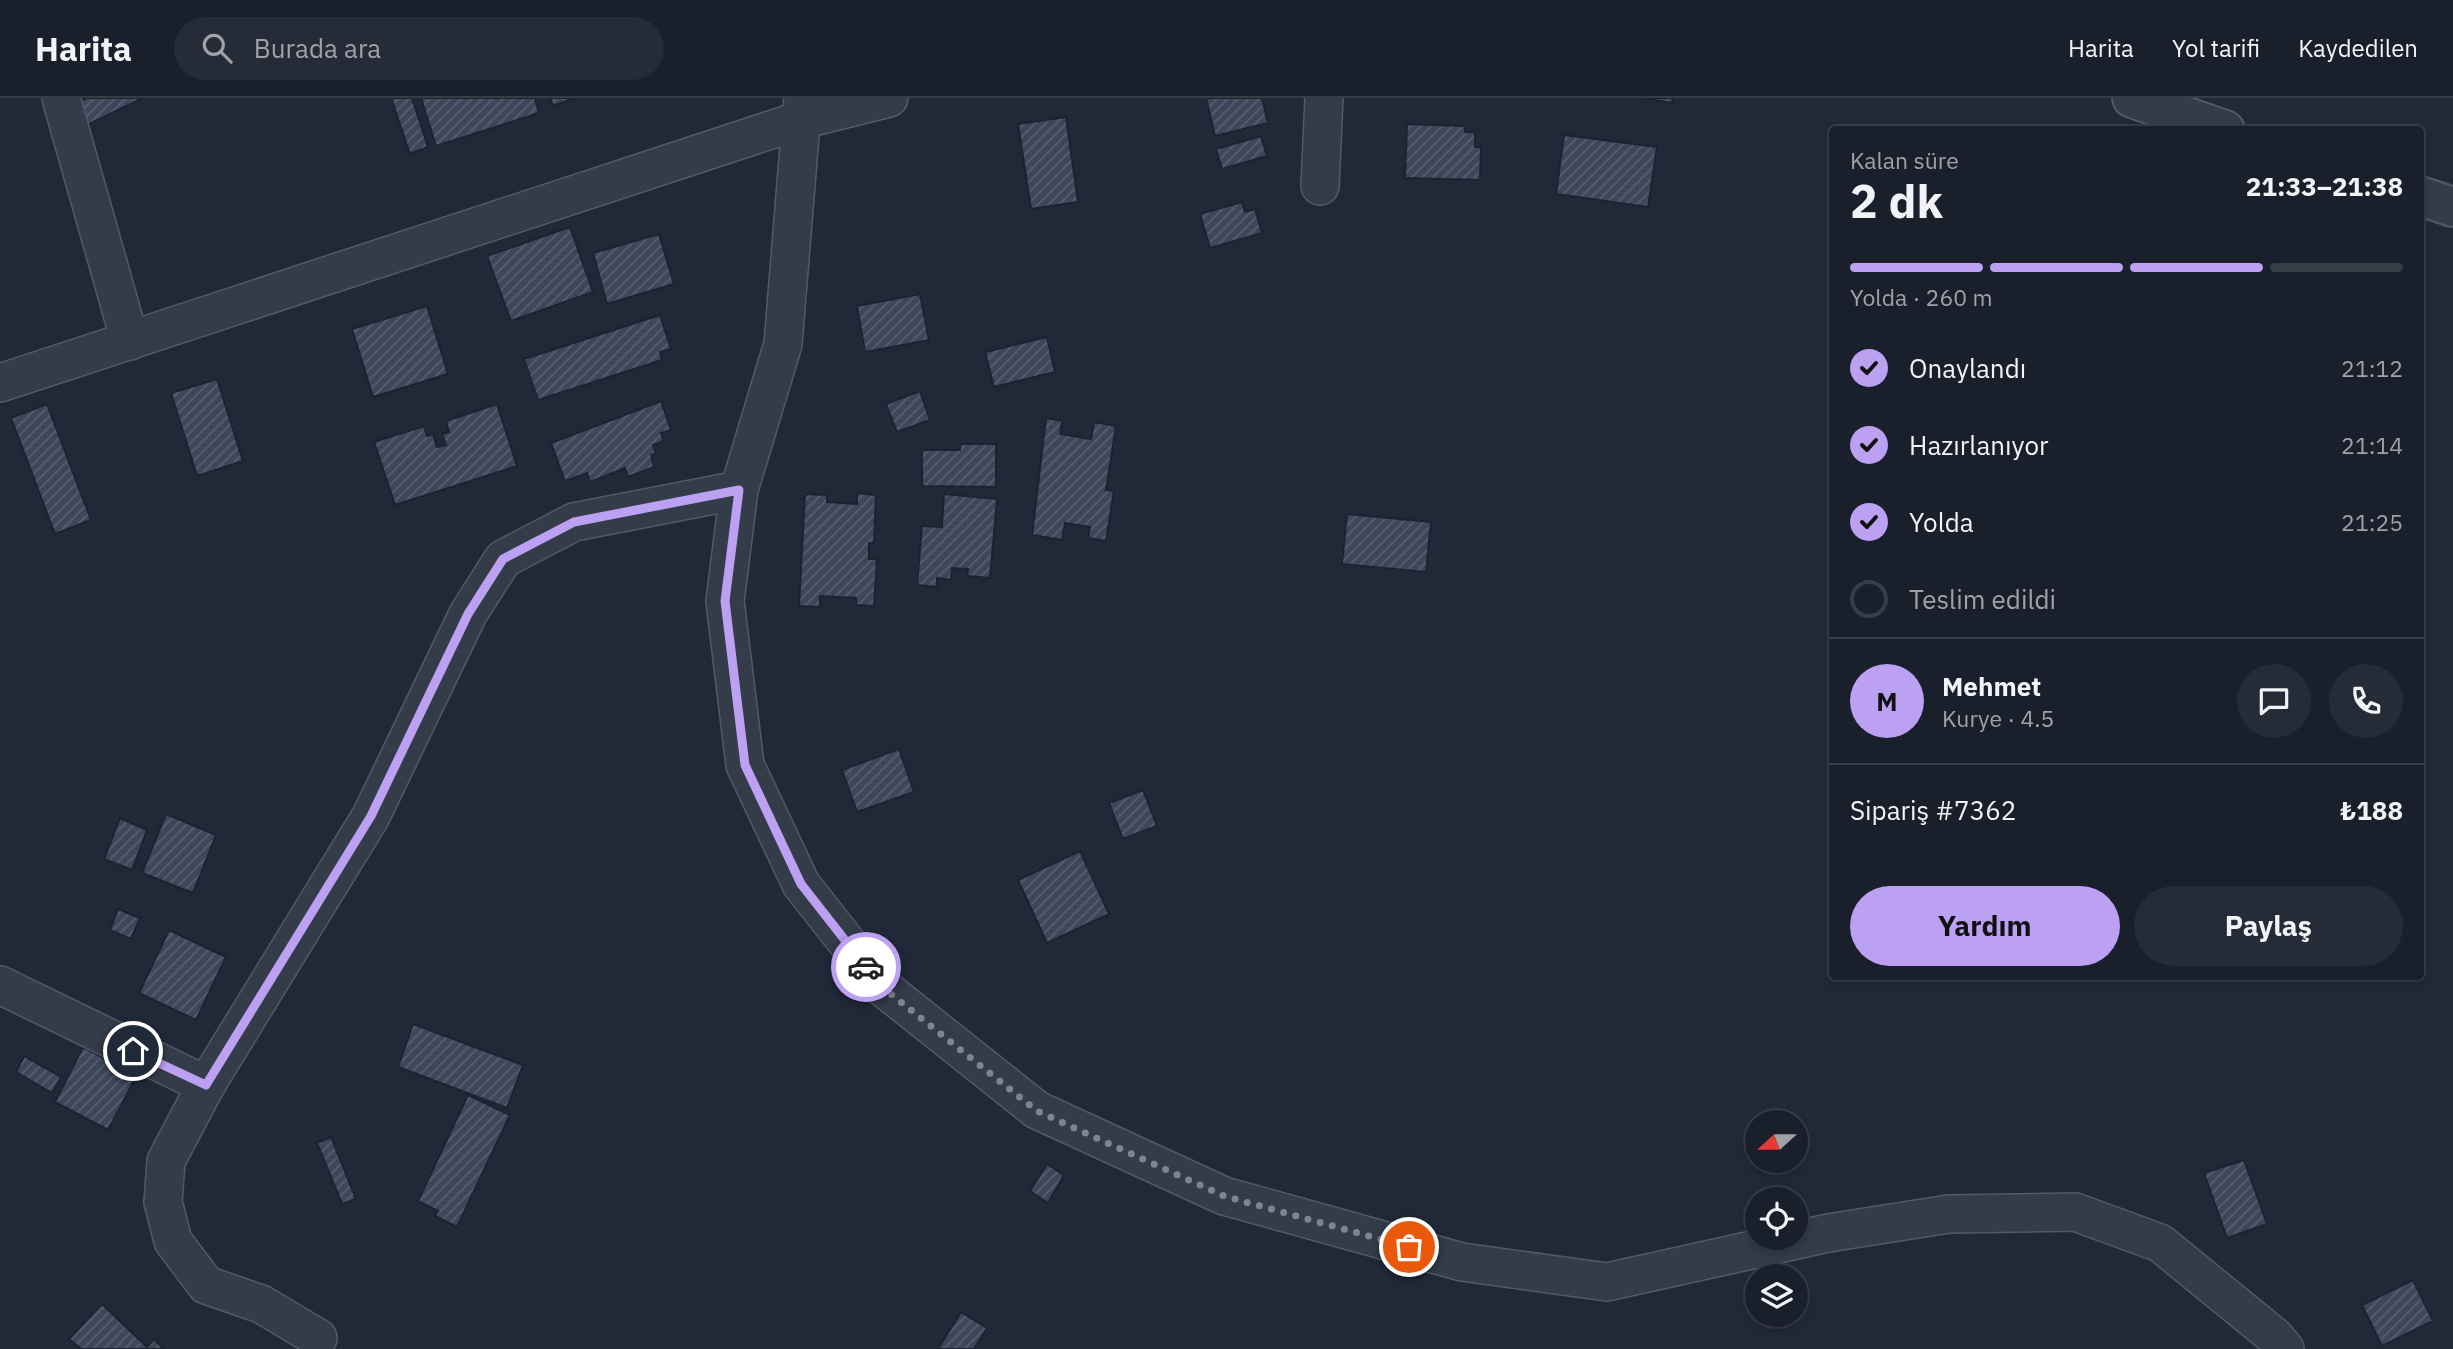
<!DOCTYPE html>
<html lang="tr">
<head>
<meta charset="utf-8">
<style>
	body { margin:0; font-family:"IBM Plex Sans",sans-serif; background:#262c37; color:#f1f3f6; height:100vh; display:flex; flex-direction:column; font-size:26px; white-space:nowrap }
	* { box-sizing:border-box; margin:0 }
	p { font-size:23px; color:#9fa2a9 }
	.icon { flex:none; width:38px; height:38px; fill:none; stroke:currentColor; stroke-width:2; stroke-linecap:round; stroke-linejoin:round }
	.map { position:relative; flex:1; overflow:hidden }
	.side { position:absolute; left:1829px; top:28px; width:595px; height:854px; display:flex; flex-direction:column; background:#191f2b; border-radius:7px; box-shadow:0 4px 10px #0003,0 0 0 2px #373d47 }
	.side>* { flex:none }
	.needle { width:46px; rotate:249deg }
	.fabs { position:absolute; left:1745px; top:1012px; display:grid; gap:14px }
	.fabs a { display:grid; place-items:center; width:63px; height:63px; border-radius:50%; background:#191f2b; box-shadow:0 4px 10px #0003,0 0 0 2px #373d47; font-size:35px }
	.pin { position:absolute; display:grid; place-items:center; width:60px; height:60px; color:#fff; margin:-30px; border:4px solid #fff; border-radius:50%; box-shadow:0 2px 7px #0007 }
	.courier { position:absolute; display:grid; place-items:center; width:70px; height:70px; margin:-35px; border:5px solid #bca0f2; border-radius:50%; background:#fff; color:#222; box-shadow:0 2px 9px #0007 }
	.head em { font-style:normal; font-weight:700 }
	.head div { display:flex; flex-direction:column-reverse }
	.head { display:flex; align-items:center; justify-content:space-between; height:119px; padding:0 21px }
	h1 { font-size:46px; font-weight:700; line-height:52px }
	.bar { display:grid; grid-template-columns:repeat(4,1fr); gap:10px 7px; align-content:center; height:84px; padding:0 21px }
	.bar i { height:9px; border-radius:5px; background:#373d47 }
	.bar .selected { background:#bca0f2 }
	.bar p { grid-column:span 4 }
	.line { display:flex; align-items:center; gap:18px; padding:0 21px; border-top:2px solid #373d47 }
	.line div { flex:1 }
	.round { display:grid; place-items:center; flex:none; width:74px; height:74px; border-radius:37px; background:#262c37 }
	ol { padding:0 21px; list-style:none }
	li { display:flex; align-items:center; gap:21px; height:77px }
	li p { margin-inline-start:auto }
	li .icon { padding:7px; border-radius:50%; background:#bca0f2; color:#111; stroke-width:4 }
	li:last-child { color:#9fa2a9 }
	li i { width:38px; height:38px; border:4px solid #373d47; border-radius:50% }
	.action { display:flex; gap:14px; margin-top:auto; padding:14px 21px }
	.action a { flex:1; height:80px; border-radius:42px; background:#bca0f2; color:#111; font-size:28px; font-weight:700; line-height:80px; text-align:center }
	.action a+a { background:#262c37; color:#f1f3f6 }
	header { display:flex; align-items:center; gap:42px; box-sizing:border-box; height:98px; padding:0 35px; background:#191f2b; border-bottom:2px solid #373d47 }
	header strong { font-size:33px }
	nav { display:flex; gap:38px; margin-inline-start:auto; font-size:24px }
	.search { width:490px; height:63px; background:#262c37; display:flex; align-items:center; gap:18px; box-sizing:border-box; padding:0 24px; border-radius:38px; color:#9fa2a9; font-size:26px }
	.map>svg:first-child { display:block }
	.building { fill:url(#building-hatch); stroke:#1c2330; stroke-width:2 }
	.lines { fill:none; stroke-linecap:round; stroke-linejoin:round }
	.minor-casing { stroke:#525967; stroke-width:40 }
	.tertiary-casing { stroke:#525967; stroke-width:42 }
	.minor { stroke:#343c49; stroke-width:37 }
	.tertiary { stroke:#343c49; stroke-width:38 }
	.done { stroke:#7d8595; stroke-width:7; stroke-dasharray:0 12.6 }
	.route { stroke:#bca0f2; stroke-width:9 }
</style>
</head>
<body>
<header>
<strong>Harita</strong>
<div class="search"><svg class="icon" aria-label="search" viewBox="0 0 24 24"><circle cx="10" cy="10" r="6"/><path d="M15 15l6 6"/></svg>Burada ara</div>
<nav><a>Harita</a><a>Yol tarifi</a><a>Kaydedilen</a></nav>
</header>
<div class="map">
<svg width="2453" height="1251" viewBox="0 0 2453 1251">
	<defs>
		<pattern id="building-hatch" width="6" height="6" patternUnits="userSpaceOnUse" patternTransform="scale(1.75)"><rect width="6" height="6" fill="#3d4759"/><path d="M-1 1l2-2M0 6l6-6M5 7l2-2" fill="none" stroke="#565f6f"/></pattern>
	</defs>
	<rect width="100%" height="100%" fill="#212939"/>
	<g class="building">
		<path d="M87,0h56l-58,28 -11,-22z"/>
		<path d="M391,0h21l16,49 -18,7z"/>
		<path d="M421,0h114l4,15 -103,33z"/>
		<path d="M550,0h24l-21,8z"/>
		<path d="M1206,0h56l6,25 -53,13z"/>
		<path d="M1643,0h30l-1,5z"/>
		<path d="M1066,19l12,85 -47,7 -13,-85z"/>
		<path d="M1407,26l58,2v6h10v15h6l-1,33 -75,-2z"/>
		<path d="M1564,37l93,12 -9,60 -92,-13z"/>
		<path d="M1261,38l6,20 -45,13 -6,-20z"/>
		<path d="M1242,104l3,10 10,-3 7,24 -52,15 -10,-34z"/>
		<path d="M570,129l23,65 -82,29 -24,-65z"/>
		<path d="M659,136l15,50 -67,20 -14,-51z"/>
		<path d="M920,196l9,46 -64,12 -8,-46z"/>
		<path d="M427,208l21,68 -75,23 -21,-68z"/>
		<path d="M660,217l11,34 -11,3 2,8 -124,40 -14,-41z"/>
		<path d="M1047,239l8,35 -61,15 -9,-35z"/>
		<path d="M217,281l26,82 -46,15 -26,-83z"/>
		<path d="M920,293l10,29 -33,12 -11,-28z"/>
		<path d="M661,303l10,29 -10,3 3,8 -11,4 3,8 -5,2 3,12 -26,10 -3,-9 -35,14 -3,-9 -22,8 -14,-38z"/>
		<path d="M47,306l44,116 -36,14 -44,-116z"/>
		<path d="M497,306l20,62 -122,39 -21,-63 50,-16 3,10 6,-2 4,13 9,-2 -4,-11 7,-2 -3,-11z"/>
		<path d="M1046,320l16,3 -2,13 31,5 3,-17 22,4 -10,64 8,1 -8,50 -18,-3 2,-11 -25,-4 -3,17 -30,-5z"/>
		<path d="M960,346h36v43l-74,-1v-36h38z"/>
		<path d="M857,395l19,2 -2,48h-5v16h8l-3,47 -18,-1v-7l-36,-2v11l-21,-1 6,-112 22,1v7l30,2z"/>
		<path d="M944,396l53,5 -7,79 -23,-2 1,-7 -16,-1 -1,12 -14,-2v9l-20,-2 5,-59 20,1z"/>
		<path d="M1347,416l84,8 -5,50 -84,-8z"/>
		<path d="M899,651l15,43 -57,20 -15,-42z"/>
		<path d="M1143,692l14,36 -34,13 -14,-36z"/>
		<path d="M166,716l50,21 -23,58 -51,-20z"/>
		<path d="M120,720l27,12 -15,40 -28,-11z"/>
		<path d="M1080,753l29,63 -62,29 -29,-63z"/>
		<path d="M118,811l22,9 -9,21 -21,-9z"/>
		<path d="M169,832l57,27 -30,63 -57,-27z"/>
		<path d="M413,926l110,41 -16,43 -109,-41z"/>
		<path d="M83,949l54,28 -29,55 -53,-28z"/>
		<path d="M24,958l37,21 -9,16 -36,-21z"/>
		<path d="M468,997l42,20 -53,112 -22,-11 3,-5 -20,-10z"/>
		<path d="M331,1039l25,62 -14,5 -25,-61z"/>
		<path d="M2244,1062l23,64 -40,14 -23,-65z"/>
		<path d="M1047,1066l17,11 -16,28 -18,-12z"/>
		<path d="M2413,1182l20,41 -51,25 -20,-41z"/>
		<path d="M102,1206l45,43 7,-8 10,10h-83l-12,-10z"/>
		<path d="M961,1214l26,16 -13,21h-36z"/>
	</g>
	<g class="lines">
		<g class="minor-casing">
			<g id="minor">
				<path d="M61,0l69,243"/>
				<path d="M803,0l-20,246 -44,146 -14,111 20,164 56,119 80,102 156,124 187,86 238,66 145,20 221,-49 121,-19 126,-2 85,31 114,93 11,13"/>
				<path d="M1320,88l4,-88"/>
				<path d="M0,285l801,-263 88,-22"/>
				<path d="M0,887l206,100"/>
				<path d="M318,1240l-57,-34 -55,-19 -33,-44 -10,-39 3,-41 40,-76 165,-269 97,-202 35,-55 71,-37 165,-32"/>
			</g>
		</g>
		<g class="tertiary-casing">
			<g id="tertiary">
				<path d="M2132,0l93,32"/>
				<path d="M2420,98l33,11"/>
			</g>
		</g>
		<use href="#minor" class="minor"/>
		<use href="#tertiary" class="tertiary"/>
	</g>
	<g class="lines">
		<path class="done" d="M866,869l15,19 156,125 187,85 185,51"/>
		<path class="route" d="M133,953l73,34 165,-269 97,-202 35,-55 71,-37 165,-32 -14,111 20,164 56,119 65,83"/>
	</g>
</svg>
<div class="fabs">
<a><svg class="needle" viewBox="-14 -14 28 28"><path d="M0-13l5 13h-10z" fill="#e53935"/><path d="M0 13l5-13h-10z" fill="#9fa2a9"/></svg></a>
<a><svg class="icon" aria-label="locate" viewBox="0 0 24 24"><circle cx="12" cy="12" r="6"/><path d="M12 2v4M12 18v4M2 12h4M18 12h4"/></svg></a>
<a><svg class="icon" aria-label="layers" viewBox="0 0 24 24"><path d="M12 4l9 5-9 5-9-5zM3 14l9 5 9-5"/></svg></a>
</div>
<div class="pin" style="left:1409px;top:1149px;background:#ea580c"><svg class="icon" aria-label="bag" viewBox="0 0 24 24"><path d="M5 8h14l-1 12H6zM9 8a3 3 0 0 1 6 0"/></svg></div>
<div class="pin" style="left:133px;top:953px;background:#1f2937"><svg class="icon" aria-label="home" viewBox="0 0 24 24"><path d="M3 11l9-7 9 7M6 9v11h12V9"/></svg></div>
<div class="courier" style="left:866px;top:869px"><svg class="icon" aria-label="car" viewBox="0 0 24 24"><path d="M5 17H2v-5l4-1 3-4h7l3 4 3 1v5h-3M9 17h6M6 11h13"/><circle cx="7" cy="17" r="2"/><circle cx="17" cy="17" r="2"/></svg></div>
<section class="side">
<div class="head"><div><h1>2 dk</h1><p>Kalan süre</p></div><em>21:33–21:38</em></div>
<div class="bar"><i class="selected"></i><i class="selected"></i><i class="selected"></i><i></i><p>Yolda · 260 m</p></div>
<ol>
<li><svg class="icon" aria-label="check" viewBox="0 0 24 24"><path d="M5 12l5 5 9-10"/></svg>Onaylandı<p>21:12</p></li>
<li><svg class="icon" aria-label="check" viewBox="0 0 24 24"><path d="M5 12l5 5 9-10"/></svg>Hazırlanıyor<p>21:14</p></li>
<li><svg class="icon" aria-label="check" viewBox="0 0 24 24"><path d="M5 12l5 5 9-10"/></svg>Yolda<p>21:25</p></li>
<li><i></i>Teslim edildi</li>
</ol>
<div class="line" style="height:126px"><b class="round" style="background:#bca0f2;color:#111">M</b><div><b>Mehmet</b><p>Kurye · 4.5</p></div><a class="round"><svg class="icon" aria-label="chat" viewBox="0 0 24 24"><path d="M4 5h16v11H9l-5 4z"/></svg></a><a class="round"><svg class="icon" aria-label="phone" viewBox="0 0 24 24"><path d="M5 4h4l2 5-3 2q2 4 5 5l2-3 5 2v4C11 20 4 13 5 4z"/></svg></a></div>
<div class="line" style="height:91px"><div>Sipariş #7362</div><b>₺188</b></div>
<div class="action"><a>Yardım</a><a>Paylaş</a></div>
</section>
</div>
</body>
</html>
